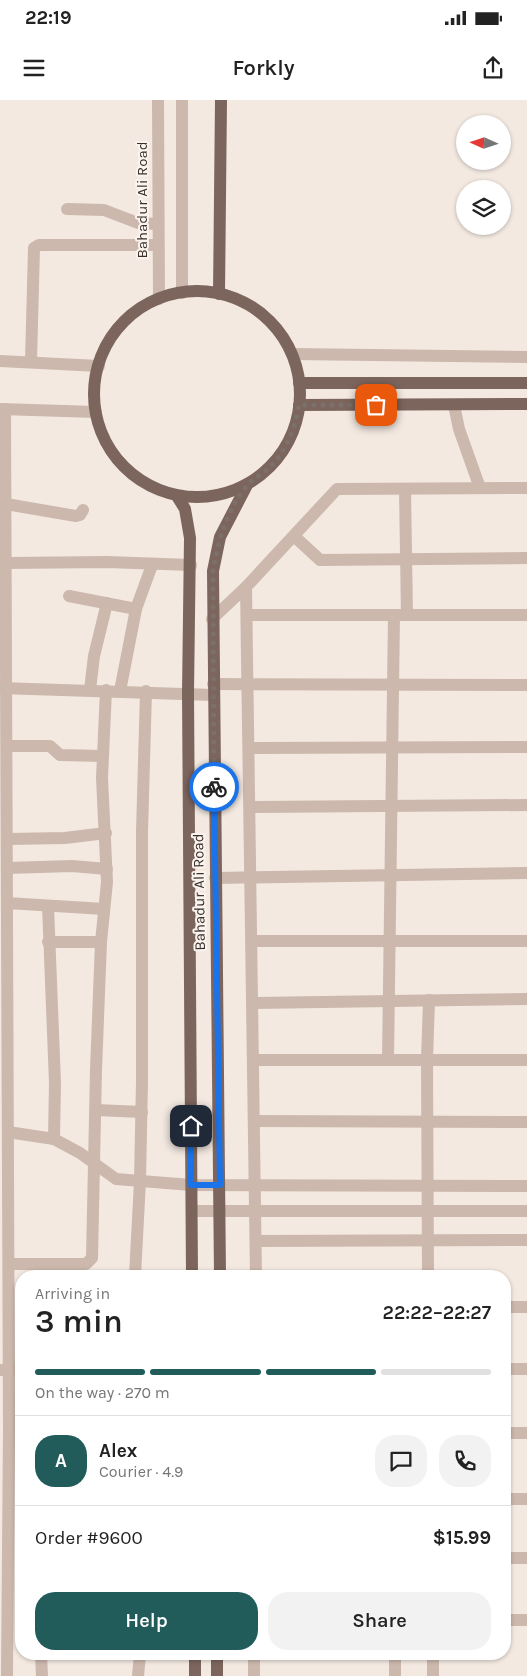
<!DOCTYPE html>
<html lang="en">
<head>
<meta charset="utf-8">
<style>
	body { margin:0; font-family:Karla,sans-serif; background:#f2f2f2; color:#222; height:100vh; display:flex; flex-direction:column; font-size:19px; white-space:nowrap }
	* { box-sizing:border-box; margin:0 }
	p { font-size:16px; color:#767676 }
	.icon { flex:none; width:28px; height:28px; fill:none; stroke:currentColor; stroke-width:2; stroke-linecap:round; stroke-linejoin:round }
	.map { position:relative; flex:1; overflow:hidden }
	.side { position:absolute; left:15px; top:1170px; width:496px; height:390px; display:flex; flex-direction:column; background:#fff; border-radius:20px; box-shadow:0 1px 4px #0004 }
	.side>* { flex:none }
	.needle { width:32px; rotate:273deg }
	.tools { position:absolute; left:456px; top:15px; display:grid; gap:10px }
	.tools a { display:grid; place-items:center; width:55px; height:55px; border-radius:50%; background:#fff; box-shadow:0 1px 4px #0004; font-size:25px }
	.pin { position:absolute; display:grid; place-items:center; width:42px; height:42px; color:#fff; margin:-21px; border-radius:10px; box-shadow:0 2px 8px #0006 }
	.courier { position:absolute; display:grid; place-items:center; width:50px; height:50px; margin:-25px; border:4px solid #1a73e8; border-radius:50%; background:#fff; color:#222; box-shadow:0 1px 6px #0007 }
	.overview em { font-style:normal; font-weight:600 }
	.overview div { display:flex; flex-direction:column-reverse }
	.overview { display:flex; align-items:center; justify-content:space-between; height:85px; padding:0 20px }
	h1 { font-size:32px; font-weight:600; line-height:38px }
	.bar { display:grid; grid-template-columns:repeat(4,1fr); gap:8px 5px; align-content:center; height:60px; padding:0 20px }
	.bar i { height:6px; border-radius:4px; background:#e0e0e0 }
	.bar .selected { background:#215c5b }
	.bar p { grid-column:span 4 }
	.line { display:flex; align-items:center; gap:12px; padding:0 20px; border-top:1px solid #e0e0e0 }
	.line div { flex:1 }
	.round { display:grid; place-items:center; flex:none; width:52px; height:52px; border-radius:20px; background:#f2f2f2 }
	.action { display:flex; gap:10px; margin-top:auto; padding:10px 20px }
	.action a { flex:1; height:58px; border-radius:20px; background:#215c5b; color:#fff; font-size:20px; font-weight:600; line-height:58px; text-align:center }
	.action a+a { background:#f2f2f2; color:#222 }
	.status { display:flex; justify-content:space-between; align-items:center; height:35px; padding:0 25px; background:#fff; direction:ltr }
	.status svg { height:14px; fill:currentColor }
	header { display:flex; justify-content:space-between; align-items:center; height:65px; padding:0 20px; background:#fff; font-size:22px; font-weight:600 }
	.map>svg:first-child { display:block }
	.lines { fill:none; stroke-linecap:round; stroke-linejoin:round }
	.minor { stroke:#ccb8ad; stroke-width:12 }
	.major { stroke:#7c655d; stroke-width:12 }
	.done { stroke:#7b706b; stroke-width:5; stroke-dasharray:0 9 }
	.route { stroke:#1a73e8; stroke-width:6 }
	.labels { text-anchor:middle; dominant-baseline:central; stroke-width:4; stroke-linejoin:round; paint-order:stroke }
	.street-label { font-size:15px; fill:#3a2f2b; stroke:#fbf4ee }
</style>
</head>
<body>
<div class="status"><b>22:19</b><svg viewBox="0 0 49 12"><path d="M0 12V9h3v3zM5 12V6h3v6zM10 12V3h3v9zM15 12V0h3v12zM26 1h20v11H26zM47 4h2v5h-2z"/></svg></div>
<header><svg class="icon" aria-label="menu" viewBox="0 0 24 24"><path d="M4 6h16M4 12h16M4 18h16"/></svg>Forkly<svg class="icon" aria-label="share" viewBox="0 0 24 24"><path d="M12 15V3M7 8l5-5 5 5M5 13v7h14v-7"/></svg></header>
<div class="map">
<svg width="527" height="1576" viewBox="0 0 527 1576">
	<rect width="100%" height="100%" fill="#f3e9e1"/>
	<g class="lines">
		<g class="minor">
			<path d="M158,0l1,199"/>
			<path d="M67,109l37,1 34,13 20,1"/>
			<path d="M182,193v-193"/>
			<path d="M292,254l235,3"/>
			<path d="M0,261l99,5"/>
			<path d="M31,261l3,-113 5,-3h119"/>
			<path d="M454,305l5,24 21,59"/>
			<path d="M0,309l96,3"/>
			<path d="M5,309l4,1019 -2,248"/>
			<path d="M405,389l2,126"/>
			<path d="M6,404l70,12 4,-1 3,-5"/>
			<path d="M294,436l26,24 207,-2"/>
			<path d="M6,463l101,-1 84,3"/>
			<path d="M246,487l10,689"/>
			<path d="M69,496l67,13"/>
			<path d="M247,515h280"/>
			<path d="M212,519l34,-32 91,-98 190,-1"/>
			<path d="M213,584l314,1"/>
			<path d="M0,588l213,7"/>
			<path d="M90,590l4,-34 13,-53"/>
			<path d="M120,591l16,-82 16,-44"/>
			<path d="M7,646h43l10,9 42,1"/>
			<path d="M249,648l278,-1"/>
			<path d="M250,707l277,-2"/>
			<path d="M7,739l58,-1 41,-5"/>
			<path d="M7,768l65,-2 35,3"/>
			<path d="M215,778l312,-5"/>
			<path d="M7,803l97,6"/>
			<path d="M48,806l7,177 -1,56"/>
			<path d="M252,841h275"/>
			<path d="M48,842h53"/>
			<path d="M253,903l274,-4"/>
			<path d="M254,960h273"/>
			<path d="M388,960l6,-445"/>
			<path d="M96,1010l46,2"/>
			<path d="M255,1021l272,1"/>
			<path d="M8,1032l46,7 26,14 36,26 75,6 336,1"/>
			<path d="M192,1111h335"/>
			<path d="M256,1141l271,-1"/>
			<path d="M9,1164h77l6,-6 4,-188 5,-128 6,-60 -5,-104 4,-88"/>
			<path d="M135,1176l5,-95 2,-100v-249l4,-141"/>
			<path d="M428,1176l-1,-216 2,-60"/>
			<path d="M505,1207h22"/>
			<path d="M505,1269h22"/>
			<path d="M0,1270h21"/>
			<path d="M505,1333h22"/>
			<path d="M505,1399h22"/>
			<path d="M505,1458h22"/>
			<path d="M505,1520h22"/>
			<path d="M41,1554l1,22"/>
			<path d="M433,1554v22"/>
			<path d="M138,1576l2,-22"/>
			<path d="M254,1576v-22"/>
			<path d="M395,1576v-22"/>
		</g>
		<g class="major">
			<circle cx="197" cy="294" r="103"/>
			<path d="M219,194l2,-194"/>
			<path d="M299,283h228"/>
			<path d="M299,305l228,-1"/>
			<path d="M177,396l8,13 5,29 -2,155 4,583"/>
			<path d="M220,1176l-7,-705 7,-34 27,-52"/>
			<path d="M195,1554v22"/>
			<path d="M217,1554v22"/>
		</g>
	</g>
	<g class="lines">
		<path class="done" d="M214,687l-1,-216c5,-29 14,-62 34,-85 5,-7 14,-11 21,-17 18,-17 27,-40 31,-64h77"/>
		<path class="route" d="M191,1026v59h29l-6,-398"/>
	</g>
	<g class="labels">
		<g class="street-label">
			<text transform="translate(142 100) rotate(-90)">Bahadur Ali Road</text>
			<text transform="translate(199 792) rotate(-91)">Bahadur Ali Road</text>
		</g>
	</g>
</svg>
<div class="tools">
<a><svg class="needle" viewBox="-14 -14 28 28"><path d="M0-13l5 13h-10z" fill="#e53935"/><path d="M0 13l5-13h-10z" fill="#767676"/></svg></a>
<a><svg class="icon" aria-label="layers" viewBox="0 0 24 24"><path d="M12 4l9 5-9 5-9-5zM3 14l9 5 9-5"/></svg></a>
</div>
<div class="pin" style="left:376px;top:305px;background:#ea580c"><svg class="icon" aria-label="bag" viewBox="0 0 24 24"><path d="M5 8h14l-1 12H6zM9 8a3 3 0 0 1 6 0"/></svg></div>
<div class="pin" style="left:191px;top:1026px;background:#1f2937"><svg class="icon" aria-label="home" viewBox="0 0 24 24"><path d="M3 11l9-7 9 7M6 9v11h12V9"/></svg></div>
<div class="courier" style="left:214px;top:687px"><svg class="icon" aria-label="bike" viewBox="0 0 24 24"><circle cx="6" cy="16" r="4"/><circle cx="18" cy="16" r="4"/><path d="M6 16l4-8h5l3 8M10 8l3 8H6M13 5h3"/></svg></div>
<section class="side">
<div class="overview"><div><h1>3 min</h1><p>Arriving in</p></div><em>22:22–22:27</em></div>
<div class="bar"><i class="selected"></i><i class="selected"></i><i class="selected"></i><i></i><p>On the way · 270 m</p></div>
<div class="line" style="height:90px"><b class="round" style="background:#215c5b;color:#fff">A</b><div><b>Alex</b><p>Courier · 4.9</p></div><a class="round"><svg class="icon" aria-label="chat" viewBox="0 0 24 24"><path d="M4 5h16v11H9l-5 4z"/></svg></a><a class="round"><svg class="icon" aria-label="phone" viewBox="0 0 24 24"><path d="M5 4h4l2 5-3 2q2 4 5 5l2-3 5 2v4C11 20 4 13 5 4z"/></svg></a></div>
<div class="line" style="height:65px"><div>Order #9600</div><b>$15.99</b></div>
<div class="action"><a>Help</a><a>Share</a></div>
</section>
</div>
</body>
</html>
